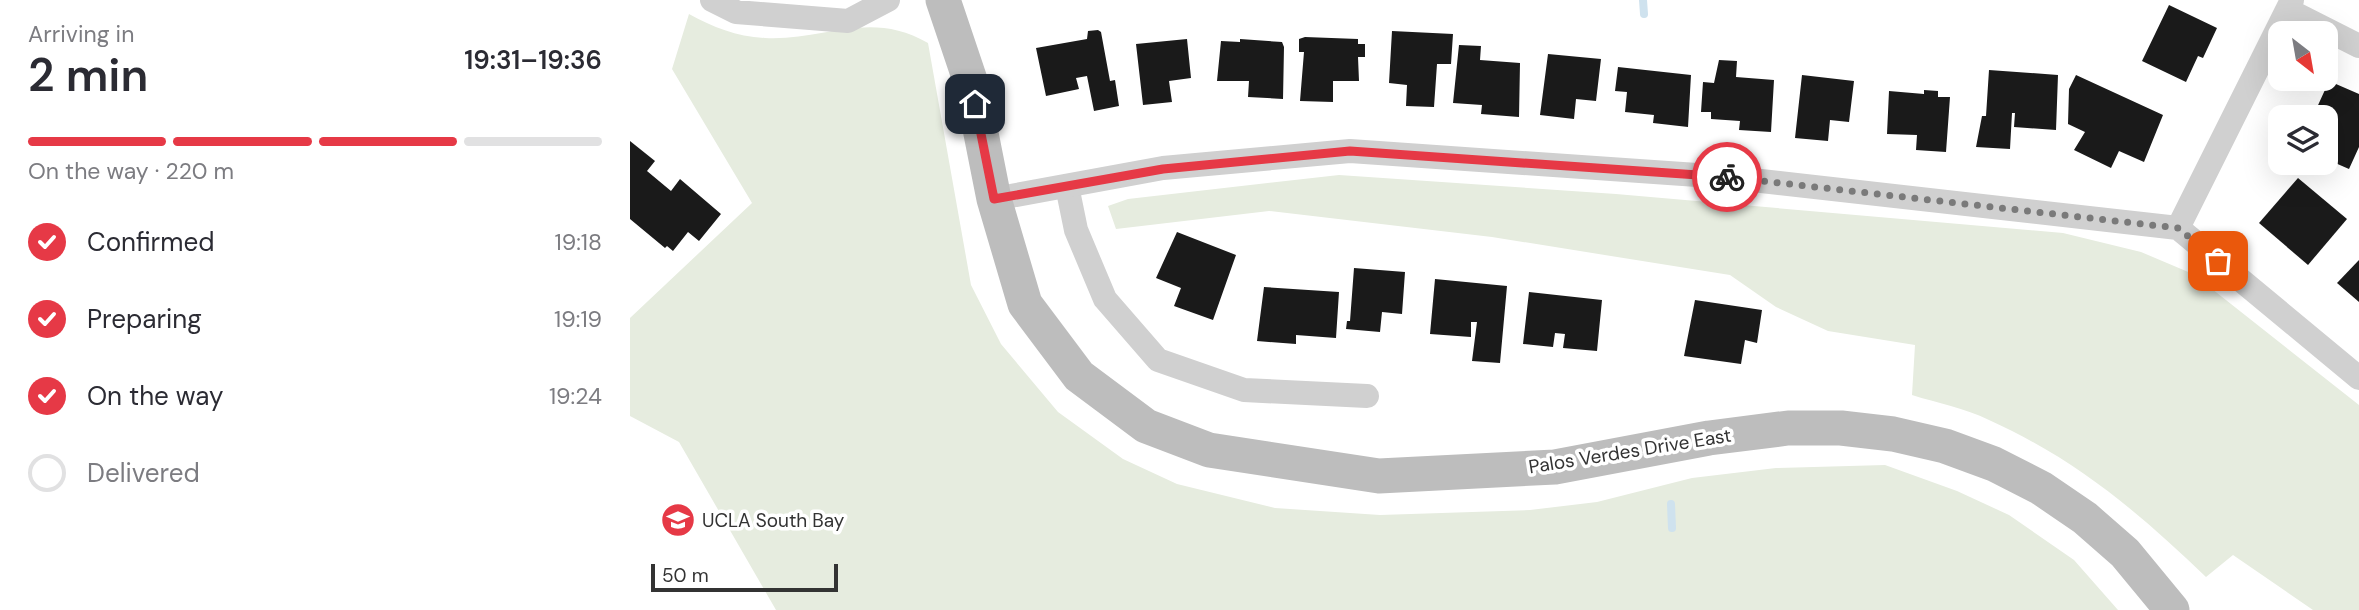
<!DOCTYPE html>
<html lang="en">
<head>
<meta charset="utf-8">
<style>
	body { margin:0; font-family:"DM Sans",sans-serif; background:#f7f7f7; color:#2b2b33; height:100vh; display:flex; flex-direction:column; font-size:26px; white-space:nowrap }
	* { box-sizing:border-box; margin:0 }
	p { font-size:23px; color:#7c7c81 }
	.icon { flex:none; width:38px; height:38px; fill:none; stroke:currentColor; stroke-width:2; stroke-linecap:round; stroke-linejoin:round }
	.map { position:relative; flex:1; overflow:hidden }
	.sheet { display:flex; flex-direction:column; background:#fff; width:630px }
	.sheet>* { flex:none }
	.needle { width:46px; rotate:149deg }
	.fabs { position:absolute; left:1638px; top:21px; display:grid; gap:14px }
	.fabs a { display:grid; place-items:center; width:70px; height:70px; border-radius:14px; background:#fff; box-shadow:0 7px 28px #0002; font-size:35px }
	.scale { position:absolute; left:21px; bottom:18px; width:187px; box-sizing:border-box; padding-left:7px; border:4px solid #333; border-top:0; font-size:19px; line-height:24px; white-space:nowrap; color:#333; -webkit-text-stroke:5px #fff; paint-order:stroke }
	.pin { position:absolute; display:grid; place-items:center; width:60px; height:60px; color:#fff; margin:-30px; border-radius:14px; box-shadow:0 4px 10px #0006 }
	.courier { position:absolute; display:grid; place-items:center; width:70px; height:70px; margin:-35px; border:5px solid #e63946; border-radius:50%; background:#fff; color:#222; box-shadow:0 2px 9px #0007 }
	.headline em { font-style:normal; font-weight:600 }
	.headline div { display:flex; flex-direction:column-reverse }
	.headline { display:flex; align-items:center; justify-content:space-between; height:119px; padding:0 28px }
	h1 { font-size:46px; font-weight:600; line-height:52px }
	.bar { display:grid; grid-template-columns:repeat(4,1fr); gap:10px 7px; align-content:center; height:84px; padding:0 28px }
	.bar i { height:9px; border-radius:5px; background:#e1e1e2 }
	.bar .on { background:#e63946 }
	.bar p { grid-column:span 4 }
	ol { padding:0 28px; list-style:none }
	li { display:flex; align-items:center; gap:21px; height:77px }
	li p { margin-inline-start:auto }
	li .icon { padding:7px; border-radius:50%; background:#e63946; color:#fff; stroke-width:4 }
	li:last-child { color:#7c7c81 }
	li i { width:38px; height:38px; border:4px solid #e1e1e2; border-radius:50% }
	main { display:flex; flex:1; min-height:0 }
	.map>svg:first-child { display:block }
	.green { fill:#e6ecdf }
	.lines { fill:none; stroke-linecap:round; stroke-linejoin:round }
	.stream { stroke:#cfe2ee; stroke-width:8 }
	.building { fill:#1a1a1a }
	.street { stroke:#d0d0d0; stroke-width:24 }
	.secondary { stroke:#bdbdbd; stroke-width:35 }
	.done { stroke:#7a7a7a; stroke-width:7; stroke-dasharray:0 12.6 }
	.route { stroke:#e63946; stroke-width:9 }
	.labels { text-anchor:middle; dominant-baseline:central; stroke-width:7; stroke-linejoin:round; paint-order:stroke }
	.street-label { font-size:19px; fill:#333; stroke:#fff }
	.poi-label { font-size:19px; fill:#333; stroke:#fff; text-anchor:start }
</style>
</head>
<body>
<main>
<section class="sheet">
<div class="headline"><div><h1>2 min</h1><p>Arriving in</p></div><em>19:31–19:36</em></div>
<div class="bar"><i class="on"></i><i class="on"></i><i class="on"></i><i></i><p>On the way · 220 m</p></div>
<ol>
<li><svg class="icon" aria-label="check" viewBox="0 0 24 24"><path d="M5 12l5 5 9-10"/></svg>Confirmed<p>19:18</p></li>
<li><svg class="icon" aria-label="check" viewBox="0 0 24 24"><path d="M5 12l5 5 9-10"/></svg>Preparing<p>19:19</p></li>
<li><svg class="icon" aria-label="check" viewBox="0 0 24 24"><path d="M5 12l5 5 9-10"/></svg>On the way<p>19:24</p></li>
<li><i></i>Delivered</li>
</ol>
</section>
<div class="map">
<svg width="1729" height="610" viewBox="0 0 1729 610">
	<rect width="100%" height="100%" fill="#fff"/>
	<g class="green">
		<path d="M59,14c24,13 48,23 76,24 59,3 105,-29 163,5l43,242 30,59 57,68 65,47 54,25 98,24 105,7 150,-5 67,-8 95,-24 84,-10 109,-3 72,26 52,24 65,45 44,50h-1342l-97,-168 -49,-26v-98l122,-115 -80,-134z"/>
		<path d="M709,175l277,19 447,39 78,19 52,22 166,131v205h-46l-80,-55 -27,22c-69,-66 -129,-117 -217,-157 -24,-12 -52,-17 -77,-25l3,-50 -87,-14 -52,-24 -46,-32 -238,-38 -223,-26 -153,18 -8,-23 20,-7z"/>
	</g>
	<g class="lines">
		<g class="stream">
			<path d="M1013,0l1,14"/>
			<path d="M1041,504l1,24"/>
		</g>
	</g>
	<g class="building">
		<path d="M1539,5l48,23 -14,30 -5,-2 -12,26 -44,-21z"/>
		<path d="M468,30l3,2 9,49 5,-1 4,26 -25,5 -7,-35 -11,2 3,11 -33,7 -10,-48 51,-9 1,-8z"/>
		<path d="M762,31l61,3 -2,30h-14l-3,43 -28,-1 1,-21 -18,-2z"/>
		<path d="M675,37l53,2v5h7v13h-7l1,24h-26v21l-33,-1 4,-49h-5v-13z"/>
		<path d="M557,39l4,39 -22,3 3,21 -29,3 -7,-61z"/>
		<path d="M610,39l42,3 2,5 -1,52 -35,-2 1,-16h-32l4,-40 19,1z"/>
		<path d="M829,45l22,1 -1,14 40,3 -1,54 -38,-3 1,-9 -29,-2z"/>
		<path d="M918,54l53,5 -5,42 -20,-2 -2,20 -34,-4z"/>
		<path d="M1089,60l18,1 -1,16 38,3 -3,52 -32,-2 1,-9 -29,-2v-7h-10l2,-30 11,1z"/>
		<path d="M988,67l73,8 -3,52 -35,-4 1,-8 -29,-3 2,-20 -12,-1z"/>
		<path d="M1359,70l69,5 -2,55 -42,-3 1,-14h-3l-2,36 -34,-2 6,-31h4z"/>
		<path d="M1172,75l52,6 -5,41 -19,-2 -2,21 -33,-3z"/>
		<path d="M1446,75l87,40 -19,47 -25,-11 -8,17 -37,-18 11,-18 -17,-8 1,-35z"/>
		<path d="M1699,81l30,13v53l-10,22 -23,-10v-42h-24l3,-7 9,4z"/>
		<path d="M1294,90l14,1v6h12l-4,55 -30,-2 1,-15 -30,-1 2,-43 35,3z"/>
		<path d="M0,141l25,20 -8,10 24,20 9,-12 41,35 -22,27 -11,-9 -15,19 -6,-5 -2,2 -35,-29z"/>
		<path d="M1668,178l49,41 -39,46 -49,-42z"/>
		<path d="M547,232l59,23 -23,65 -39,-14 7,-18 -25,-10z"/>
		<path d="M1729,260v42l-22,-19z"/>
		<path d="M724,268l51,4 -3,42 -20,-2 -2,20 -34,-3 1,-8h3z"/>
		<path d="M805,279l72,7 -7,77 -28,-2 5,-39h-6v15l-41,-3z"/>
		<path d="M634,287l75,5 -3,46 -40,-3v9l-39,-3z"/>
		<path d="M899,292l73,8 -5,51 -34,-3 2,-14 -10,-1 -2,14 -30,-3z"/>
		<path d="M1065,300l67,10 -5,33 -12,-3 -4,24 -57,-8z"/>
	</g>
	<g class="lines">
		<g class="street">
			<path d="M82,0l24,12 112,9 40,-21"/>
			<path d="M1658,10l71,36"/>
			<path d="M437,186l9,44 29,69 53,61 86,30 123,6"/>
			<path d="M364,199l169,-31 187,-17 376,26 452,51 181,150"/>
			<path d="M1548,228l114,-228"/>
		</g>
		<path class="secondary" d="M313,0l28,83 23,116 31,105 54,72 67,50 63,24 170,26 176,-9 154,-29 79,-10h53l52,6 52,12 49,18 47,24 44,30 40,35 47,57"/>
	</g>
	<g class="lines">
		<path class="done" d="M1097,177l451,51 40,33"/>
		<path class="route" d="M345,104l19,95 169,-30 187,-18 377,26"/>
	</g>
	<defs>
		<g id="university-disc" transform="scale(1.75)"><circle r="9.5" fill="#e63946" stroke="#fff"/><path d="M0-5L7-2L0 1L-7-2ZM-4 1L0 2.5L4 1V4Q0 6-4 4Z" fill="#fff"/></g>
	</defs>
	<g fill-rule="evenodd">
		<use href="#university-disc" x="48" y="520"/>
	</g>
	<g class="labels">
		<g class="street-label">
			<text transform="translate(1000 451) rotate(-9)">Palos Verdes Drive East</text>
		</g>
		<g class="poi-label">
			<text x="72" y="520">UCLA South Bay</text>
		</g>
	</g>
</svg>
<div class="fabs">
<a><svg class="needle" viewBox="-14 -14 28 28"><path d="M0-13l5 13h-10z" fill="#e53935"/><path d="M0 13l5-13h-10z" fill="#7c7c81"/></svg></a>
<a><svg class="icon" aria-label="layers" viewBox="0 0 24 24"><path d="M12 4l9 5-9 5-9-5zM3 14l9 5 9-5"/></svg></a>
</div>
<div class="scale">50 m</div>
<div class="pin" style="left:1588px;top:261px;background:#ea580c"><svg class="icon" aria-label="bag" viewBox="0 0 24 24"><path d="M5 8h14l-1 12H6zM9 8a3 3 0 0 1 6 0"/></svg></div>
<div class="pin" style="left:345px;top:104px;background:#1f2937"><svg class="icon" aria-label="home" viewBox="0 0 24 24"><path d="M3 11l9-7 9 7M6 9v11h12V9"/></svg></div>
<div class="courier" style="left:1097px;top:177px"><svg class="icon" aria-label="bike" viewBox="0 0 24 24"><circle cx="6" cy="16" r="4"/><circle cx="18" cy="16" r="4"/><path d="M6 16l4-8h5l3 8M10 8l3 8H6M13 5h3"/></svg></div>
</div>
</main>
</body>
</html>
